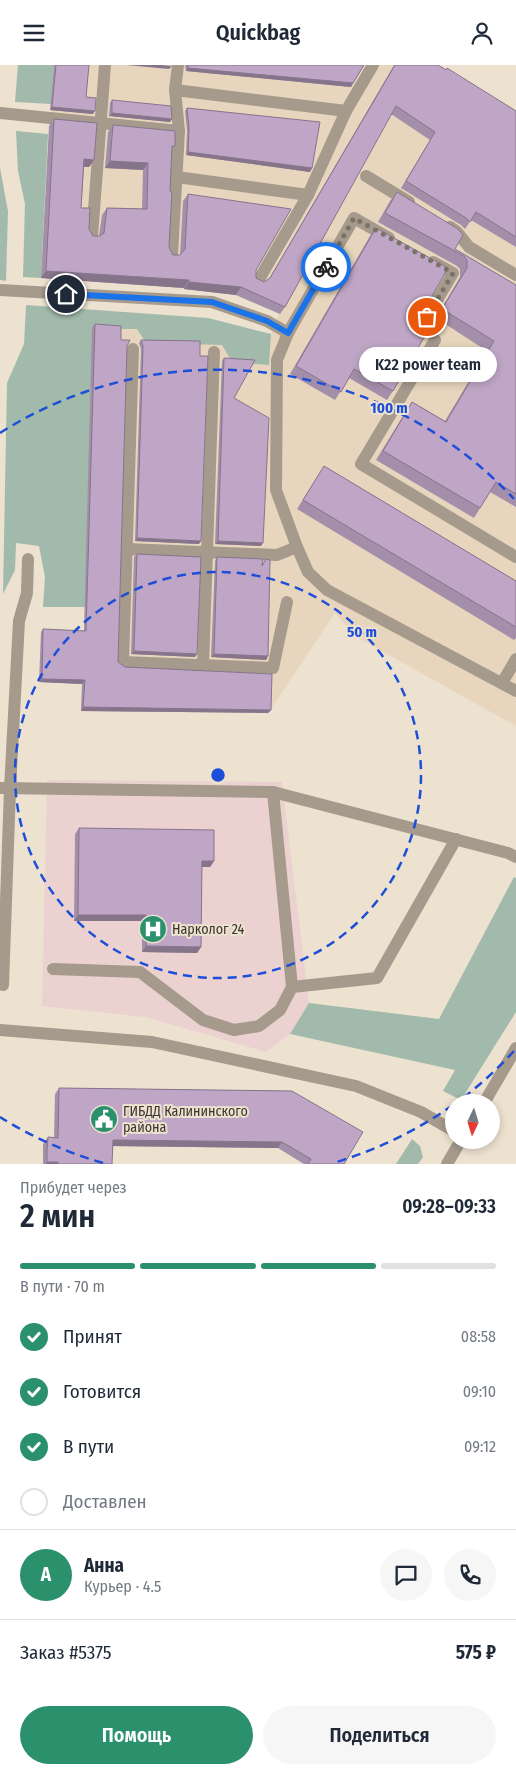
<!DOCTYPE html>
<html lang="ru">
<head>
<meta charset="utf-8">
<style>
	body { margin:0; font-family:"Fira Sans Condensed",sans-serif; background:#f6f6f7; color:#1f2937; height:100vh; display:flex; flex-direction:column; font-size:19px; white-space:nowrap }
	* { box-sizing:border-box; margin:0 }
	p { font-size:16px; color:#747a83 }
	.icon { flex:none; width:28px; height:28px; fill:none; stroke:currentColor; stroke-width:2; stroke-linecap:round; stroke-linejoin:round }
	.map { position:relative; height:1099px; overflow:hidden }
	.details { display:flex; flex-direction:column; background:#fff; flex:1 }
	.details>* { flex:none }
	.needle { width:32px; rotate:184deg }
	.fabs { position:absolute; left:445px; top:1029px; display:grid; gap:10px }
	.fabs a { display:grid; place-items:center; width:55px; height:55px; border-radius:50%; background:#fff; box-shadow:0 2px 8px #0003; font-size:25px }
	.pin { position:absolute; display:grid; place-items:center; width:42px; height:42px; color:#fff; margin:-21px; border:2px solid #fff; border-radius:50%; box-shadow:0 1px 5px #0007 }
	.courier { position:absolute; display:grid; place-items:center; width:50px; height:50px; margin:-25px; border:4px solid #1a73e8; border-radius:50%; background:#fff; color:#222; box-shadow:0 1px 6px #0007 }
	.bubble { position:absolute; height:35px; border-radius:18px; background:#fff; box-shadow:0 2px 8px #0003; font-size:16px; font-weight:600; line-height:35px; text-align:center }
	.headline em { font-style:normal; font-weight:600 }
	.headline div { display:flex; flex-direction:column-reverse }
	.headline { display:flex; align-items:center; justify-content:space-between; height:85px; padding:0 20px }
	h1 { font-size:32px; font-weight:600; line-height:38px }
	.bar { display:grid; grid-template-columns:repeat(4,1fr); gap:8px 5px; align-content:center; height:60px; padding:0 20px }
	.bar i { height:6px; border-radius:4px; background:#e0e1e3 }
	.bar .on { background:#2b906c }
	.bar p { grid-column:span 4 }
	.line { display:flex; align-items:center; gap:12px; padding:0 20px; border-top:1px solid #e0e1e3 }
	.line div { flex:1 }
	.round { display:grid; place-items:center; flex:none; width:52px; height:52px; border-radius:26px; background:#f6f6f7 }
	ol { padding:0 20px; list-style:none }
	li { display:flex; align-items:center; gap:15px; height:55px }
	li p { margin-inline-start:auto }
	li .icon { padding:5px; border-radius:50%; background:#2b906c; color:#fff; stroke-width:4 }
	li:last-child { color:#747a83 }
	li i { width:28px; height:28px; border:2px solid #e0e1e3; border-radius:50% }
	.action { display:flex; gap:10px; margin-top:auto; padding:10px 20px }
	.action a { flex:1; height:58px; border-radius:30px; background:#2b906c; color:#fff; font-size:20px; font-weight:600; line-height:58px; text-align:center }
	.action a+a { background:#f6f6f7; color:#1f2937 }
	header { display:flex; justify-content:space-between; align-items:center; height:65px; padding:0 20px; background:#fff; font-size:22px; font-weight:600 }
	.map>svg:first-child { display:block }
	.commercial { fill:#ecd1d1 }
	.built { fill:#e7d6bd }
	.green { fill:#a1baab }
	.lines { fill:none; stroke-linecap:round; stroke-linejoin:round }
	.lane { stroke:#a59a8c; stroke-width:12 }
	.street { stroke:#a59a8c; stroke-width:12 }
	.wall { fill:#a48faa }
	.shaded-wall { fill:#86748b }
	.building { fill:#bfa6c6; stroke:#86748b }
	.done { stroke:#797267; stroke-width:5; stroke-dasharray:0 9 }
	.route { stroke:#1a73e8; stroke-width:6 }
	.ring { fill:none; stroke:#1d4ed8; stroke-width:2.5; stroke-dasharray:9 6 }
	.labels { text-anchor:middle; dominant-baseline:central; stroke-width:4; stroke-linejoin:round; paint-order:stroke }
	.poi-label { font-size:14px; fill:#3b362f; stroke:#ede1cf; text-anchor:start }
	.centre { fill:#1d4ed8; stroke:#ede1cf; stroke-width:2.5 }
	.ring-label { font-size:15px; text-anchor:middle; font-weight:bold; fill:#1d4ed8; stroke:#ede1cf; stroke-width:4; stroke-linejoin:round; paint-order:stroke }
</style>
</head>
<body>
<header><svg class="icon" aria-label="menu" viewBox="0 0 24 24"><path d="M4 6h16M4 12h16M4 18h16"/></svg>Quickbag<svg class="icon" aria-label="person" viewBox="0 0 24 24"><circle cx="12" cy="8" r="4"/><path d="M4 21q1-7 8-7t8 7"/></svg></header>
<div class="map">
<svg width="516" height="1099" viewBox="0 0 516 1099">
	<rect width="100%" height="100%" fill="#ede1cf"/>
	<path class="commercial" d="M47,715l235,2 27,221 -19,31 -24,18 -121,-35 -103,-11z"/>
	<path class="built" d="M54,0h368l94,57v604l-161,-90 -20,-23 -67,100 -187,-2 3,-77 35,-305h18l61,15 25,1 46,19 2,-30 8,-20 -47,-20 -72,-8 -119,-8z"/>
	<g class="green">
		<path d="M18,0h36l-3,39 -36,-2z"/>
		<path d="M16,66l32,3 -7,144 -18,-1 2,-73 -7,-33z"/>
		<path d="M0,103l8,43 -2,70 -6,-1z"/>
		<path d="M26,240l182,13 63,16 -2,31 -37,-3 -10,-17 -76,-2 -9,-14h-18l-34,278h-42l2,-30 -6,-31 -23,-3 -1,27 -12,24 4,-211 17,-39z"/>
		<path d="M514,812l2,1v134l-55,88 -18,-9 12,-21 -165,-36 19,-31 130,16z"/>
		<path d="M412,1074l8,7 3,11 -5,7h-22z"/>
	</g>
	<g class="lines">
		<g class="lane">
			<path d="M175,25l171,21"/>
			<path d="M0,48l179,18"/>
			<path d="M366,111l43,26"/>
			<path d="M177,112l131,18"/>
			<path d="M450,162l7,5 12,15 47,28"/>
			<path d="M92,171l13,-171"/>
			<path d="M172,190l7,-124 -4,-41 3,-25"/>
			<path d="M258,216l50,-86 38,-84 27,-46"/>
			<path d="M0,225l212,12 55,19 21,12 -11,27 -1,130 21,57 11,25 19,18 189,101"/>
			<path d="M427,252l26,-44 -20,-11"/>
			<path d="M288,268l66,-115 35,20"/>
			<path d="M435,275l-74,124 155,93"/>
			<path d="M133,284l-10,313 150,6 14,-66"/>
			<path d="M126,484l151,6 20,-8"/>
			<path d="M203,600l11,-313"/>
			<path d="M502,618l14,-24"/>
			<path d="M0,723l273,4 235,61 8,4"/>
			<path d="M53,904l87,3 63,48 31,10 25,-4 21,-16 12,-23 -19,-195"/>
			<path d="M3,920l7,-196 9,-168 8,-28 1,-34"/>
			<path d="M292,922l85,-9 79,-139"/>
			<path d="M0,965l152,12 204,44 65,26 33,19"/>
		</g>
		<g class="street">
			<path d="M484,1038l32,-55"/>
			<path d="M447,1099l14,-24"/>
		</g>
	</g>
	<g class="wall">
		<path d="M54,0h35l-3,32 7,17 -43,-4z"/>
		<path d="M185,0h179l-13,22 -165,-16z"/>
		<path d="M394,0h44l78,46v136l-45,-27 -6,9 -4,-4 -60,-37 29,-48 -39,-26 -106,193 -5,7 -44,-19 -52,-6v-1l-143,-10 8,-152 5,-7 40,41 -5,7h-5l-3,41 8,21 4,7h6l3,-21 5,-7 35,1 1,-39 -38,-2 3,-36 5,-7 59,25 -2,41 -1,56 4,8h7l3,-54 5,-7 68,76v8l8,4 5,-3z"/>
		<path d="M112,35l60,19 -2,3 -61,-6 1,-13z"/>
		<path d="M187,43l125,60 -2,4 -124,-17 1,-24 -2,-20z"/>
		<path d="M397,127l58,57 61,36v222l-26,-15 -16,26 -98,-58 30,-49 6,-9 33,19 42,-70 -51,-33 24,-41v-8l-3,-3 -79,-44 12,-21z"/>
		<path d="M376,163l49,80 -32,83 -6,9 -38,-22 -14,22 -45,-26 80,-138z"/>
		<path d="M95,259l26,16 6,6 -9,316 7,5 146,43 -3,3 -187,-2 1,-27 -43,-2 2,-50 2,-3 41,2 8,-304z"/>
		<path d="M141,275l59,1 -1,203 -64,-3 6,-192 -2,-6z"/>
		<path d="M224,293l10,40 27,148 -46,-2 7,-183z"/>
		<path d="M324,401l192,115v57l-2,2 -217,-131z"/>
		<path d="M137,489l58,103 -64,-3 3,-97z"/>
		<path d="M217,492l45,8 6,91 -2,4 -55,-3 4,-96z"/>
		<path d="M79,763l135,33 -4,6h-8l-1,80 -4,6 -55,-1v-31h-68l1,-87z"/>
		<path d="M59,1023l233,3 52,73h-40l-26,-16 -165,-2 -1,18h-69v-20l5,-7 6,1 1,-44z"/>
	</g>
	<g class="shaded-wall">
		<path d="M126,0h36l10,1 -3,3z"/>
		<path d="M188,3l165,15 -2,4 -165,-16z"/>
		<path d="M52,42l43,4 -2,3 -43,-4z"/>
		<path d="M112,48l60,6 -2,3 -61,-6z"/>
		<path d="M188,87l124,16 -2,4 -124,-17z"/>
		<path d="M84,94l10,1 -5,7h-10z"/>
		<path d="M110,96l38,2 -5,7 -38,-2z"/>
		<path d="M46,206l143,9 -5,8 -143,-10z"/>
		<path d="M189,217l52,5 -5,8 -52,-6z"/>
		<path d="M137,473l64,3 -2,3 -64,-3z"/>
		<path d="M218,476l45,2 -2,3 -46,-2z"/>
		<path d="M134,586l63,3 -2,3 -64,-3z"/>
		<path d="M214,589l54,2 -2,4 -55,-3z"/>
		<path d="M42,614l43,1 -3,4 -43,-2z"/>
		<path d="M83,642l188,3 -3,3 -187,-2z"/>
		<path d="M202,796h12l-4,6h-12z"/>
		<path d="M78,850h68l-4,6h-68z"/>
		<path d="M146,881l55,1 -4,6 -55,-1z"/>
		<path d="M113,1075l169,2 -4,6 -170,-2z"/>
		<path d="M47,1097h11l-1,2h-11z"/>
	</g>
	<g class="building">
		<path d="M56,0h33l-3,32 10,1 -1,13 -43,-4z"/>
		<path d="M188,0h176l-11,18 -165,-15z"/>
		<path d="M395,0h43l8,5 1,-2 69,43v126l-40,-25 -6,10 -4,-4 -60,-37 29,-49 -39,-26 -111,201 -44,-20 -52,-5v-2l-143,-9 8,-152 43,4 -3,37 -10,-1 -3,49h9l-1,21 4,7h7l4,-3 3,-25 40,1 1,-46 -38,-2 3,-36 62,6v15h-3l-2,45 2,1 -3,55 4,8h7l5,-6 3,-55 103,15 -35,61v8l8,4 6,-4z"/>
		<path d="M112,35l59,6 1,13 -60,-6z"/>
		<path d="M187,43l133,14 -8,46 -124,-16 1,-24z"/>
		<path d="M397,127l61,37 5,6 -8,14 61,36v209l-20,-12 -16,26 -97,-57 29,-49 34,20 48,-81 -52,-32 25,-41v-8l-3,-4 -79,-43z"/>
		<path d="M376,163l72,40 -23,40 1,5 3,3 8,-1 -44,76 -39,-22 -13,23 -45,-26z"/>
		<path d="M95,259l26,2v14h9l-3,6 -9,316 7,5 147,7 -1,36 -188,-3 2,-27 -43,-1 1,-50 43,2z"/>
		<path d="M141,275l59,1v15h8l-7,185 -64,-3 6,-192z"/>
		<path d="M224,293l31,2 -21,38 35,20 -6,125 -45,-2z"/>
		<path d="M324,401l192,115v46l-213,-127z"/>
		<path d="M137,489l64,3 -4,97 -63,-3z"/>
		<path d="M217,492l46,2 -1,7 4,-7 4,1 -2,96 -54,-2z"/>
		<path d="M79,763l135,2v31h-12l-1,86 -55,-1v-31h-68z"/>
		<path d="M59,1023l233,3 71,41 -19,32h-36l3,-5 -29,-17 -169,-2 -1,24h-54v-2h-11v-11l1,-14 10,1z"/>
	</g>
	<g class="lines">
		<path class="done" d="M326,202l28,-49 99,55 -26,44"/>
		<path class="route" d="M66,229l146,8 55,19 21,12 38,-66"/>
	</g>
	<g class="ring">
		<circle cx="218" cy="710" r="203"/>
		<path d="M514 986A405 405 0 0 1 459 1036M453 1040A405 405 0 0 1 333 1098M103 1098A405 405 0 0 1 0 1052M0 368A405 405 0 0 1 514 434"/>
	</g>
	<defs>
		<g id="hospital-disc" transform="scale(1.4375)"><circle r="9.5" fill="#2b906c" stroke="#ede1cf"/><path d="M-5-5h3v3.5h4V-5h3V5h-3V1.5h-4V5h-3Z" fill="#fff"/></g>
		<g id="civic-disc" transform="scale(1.4375)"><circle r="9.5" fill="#2b906c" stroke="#ede1cf"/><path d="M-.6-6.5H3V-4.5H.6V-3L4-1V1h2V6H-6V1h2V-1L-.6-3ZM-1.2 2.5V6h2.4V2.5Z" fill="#fff"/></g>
	</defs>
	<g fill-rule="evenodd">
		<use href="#hospital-disc" x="153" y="864"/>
		<use href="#civic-disc" x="104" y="1054"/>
	</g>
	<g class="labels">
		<g class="poi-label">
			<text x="172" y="864">Нарколог 24</text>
			<text x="123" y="1046">ГИБДД Калининского<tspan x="123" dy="16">района</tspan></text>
		</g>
	</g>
	<circle cx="218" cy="710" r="8" class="centre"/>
	<g class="ring-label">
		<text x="389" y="348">100 m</text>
		<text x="362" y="572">50 m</text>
	</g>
</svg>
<div class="fabs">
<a><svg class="needle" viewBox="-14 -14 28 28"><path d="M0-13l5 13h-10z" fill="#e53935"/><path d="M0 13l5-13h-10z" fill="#747a83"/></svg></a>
</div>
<div class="pin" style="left:427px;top:252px;background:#ea580c"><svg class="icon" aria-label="bag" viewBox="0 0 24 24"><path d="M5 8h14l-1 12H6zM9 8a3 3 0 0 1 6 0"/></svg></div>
<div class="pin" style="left:66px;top:229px;background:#1f2937"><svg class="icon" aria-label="home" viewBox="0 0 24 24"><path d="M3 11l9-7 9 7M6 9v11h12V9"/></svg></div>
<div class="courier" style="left:326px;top:202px"><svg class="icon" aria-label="bike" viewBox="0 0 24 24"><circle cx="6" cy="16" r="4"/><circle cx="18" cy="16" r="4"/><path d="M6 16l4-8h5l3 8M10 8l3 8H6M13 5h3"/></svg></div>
<div class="bubble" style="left:359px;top:282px;width:138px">K22 power team</div>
</div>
<section class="details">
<div class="headline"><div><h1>2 мин</h1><p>Прибудет через</p></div><em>09:28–09:33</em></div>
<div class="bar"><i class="on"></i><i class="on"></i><i class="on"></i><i></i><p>В пути · 70 m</p></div>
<ol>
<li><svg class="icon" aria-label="check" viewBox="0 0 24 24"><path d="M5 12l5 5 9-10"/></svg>Принят<p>08:58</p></li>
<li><svg class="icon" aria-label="check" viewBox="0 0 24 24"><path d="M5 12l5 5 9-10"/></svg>Готовится<p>09:10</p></li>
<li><svg class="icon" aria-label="check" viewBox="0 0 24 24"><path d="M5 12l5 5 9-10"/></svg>В пути<p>09:12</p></li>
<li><i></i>Доставлен</li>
</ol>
<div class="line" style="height:90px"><b class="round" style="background:#2b906c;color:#fff">А</b><div><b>Анна</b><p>Курьер · 4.5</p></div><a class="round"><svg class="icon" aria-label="chat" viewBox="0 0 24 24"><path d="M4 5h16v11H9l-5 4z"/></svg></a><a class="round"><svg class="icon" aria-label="phone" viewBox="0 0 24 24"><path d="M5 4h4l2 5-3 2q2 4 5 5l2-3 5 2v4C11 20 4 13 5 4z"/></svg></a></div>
<div class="line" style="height:65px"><div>Заказ #5375</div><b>575 ₽</b></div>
<div class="action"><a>Помощь</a><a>Поделиться</a></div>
</section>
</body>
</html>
